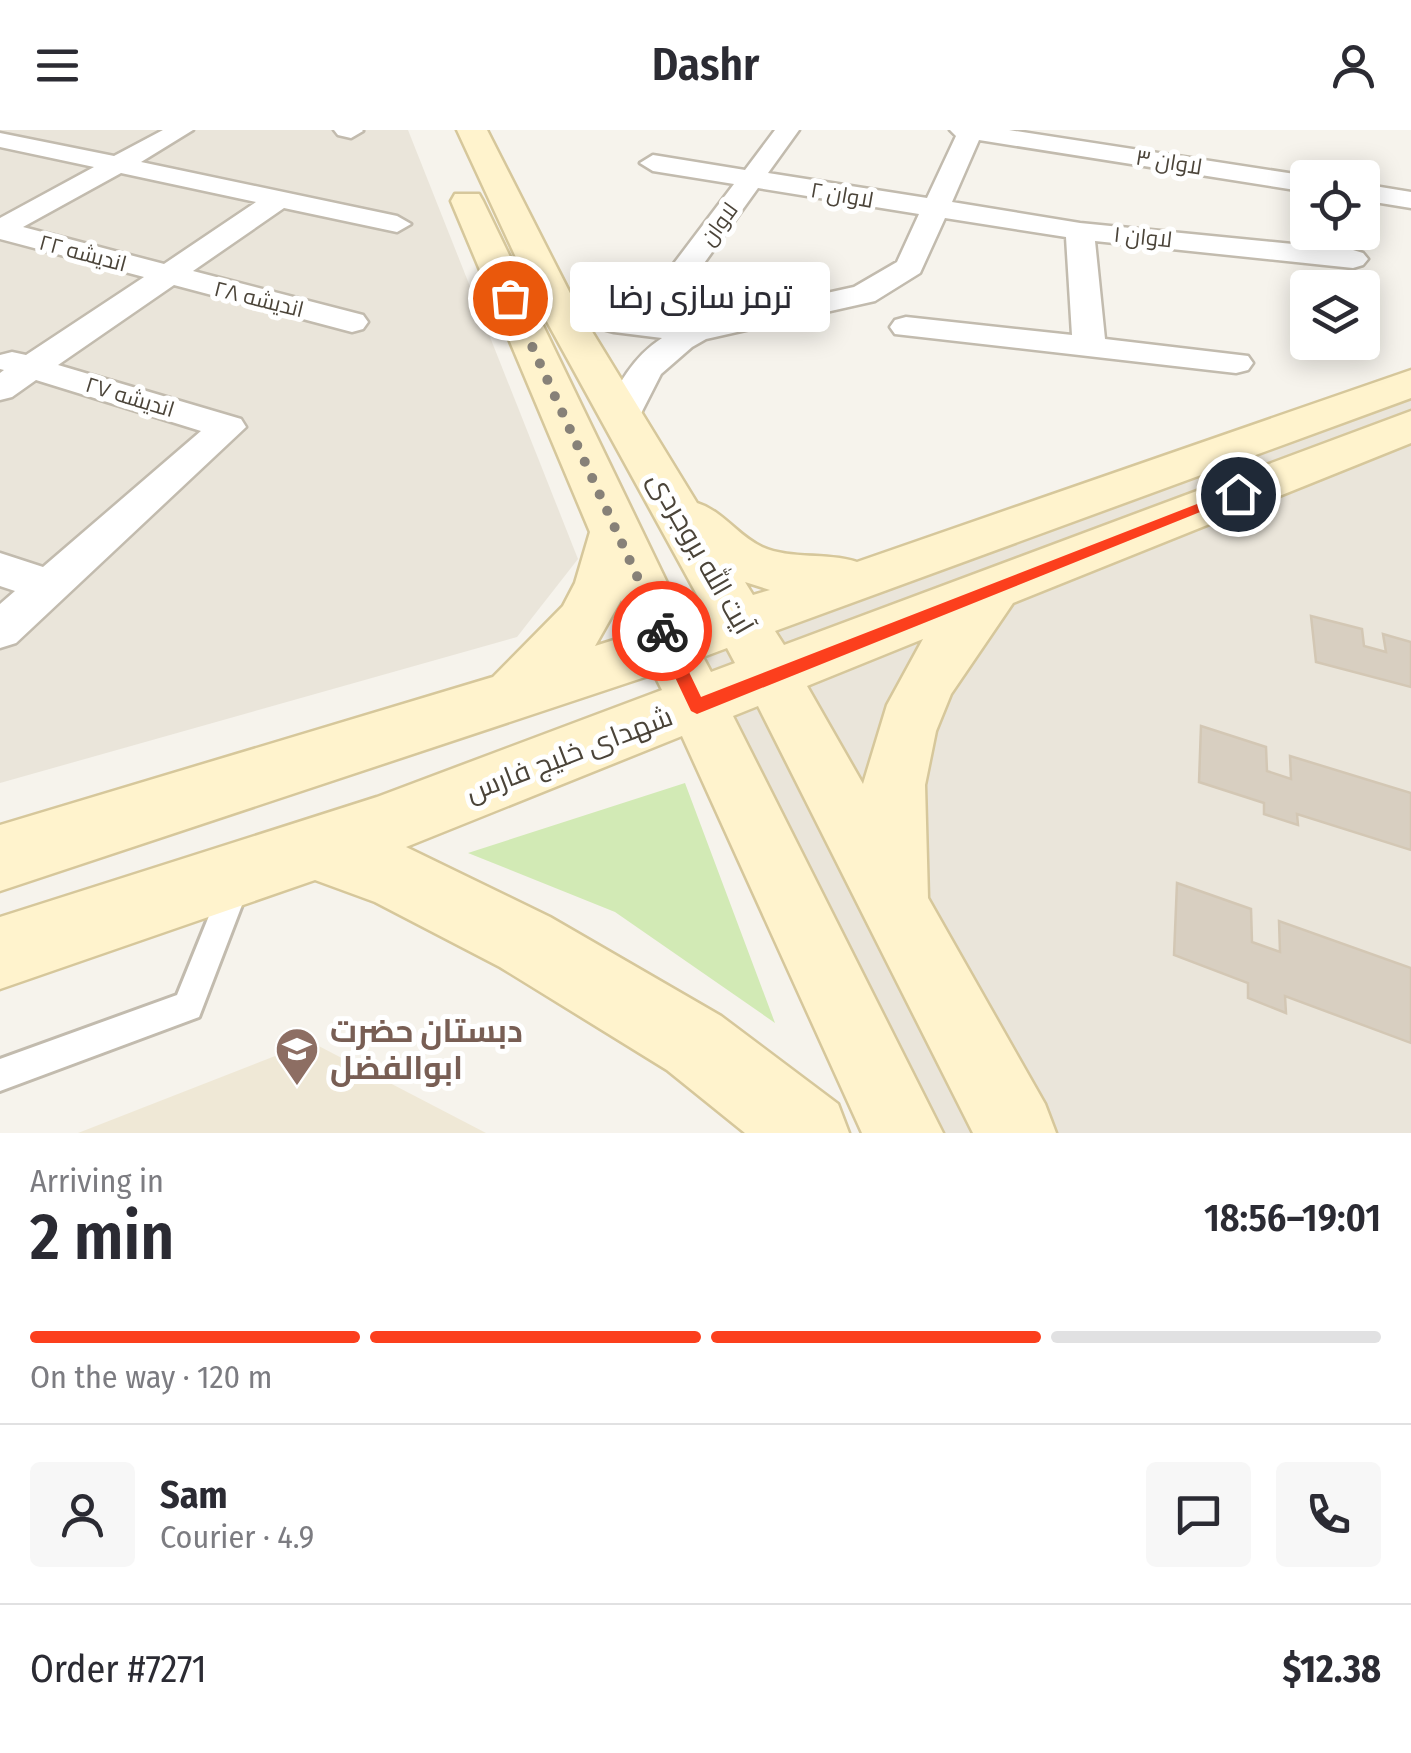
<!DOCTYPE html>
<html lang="en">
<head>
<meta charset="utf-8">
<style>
	body { margin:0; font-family:"Fira Sans Condensed",Cairo,sans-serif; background:#f7f7f7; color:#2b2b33; height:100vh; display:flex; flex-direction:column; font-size:38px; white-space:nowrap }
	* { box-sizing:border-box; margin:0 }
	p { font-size:32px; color:#7c7c81 }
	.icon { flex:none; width:55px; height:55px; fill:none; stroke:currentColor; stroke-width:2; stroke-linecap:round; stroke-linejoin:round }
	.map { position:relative; height:1003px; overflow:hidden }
	.drawer { display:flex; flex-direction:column; background:#fff; flex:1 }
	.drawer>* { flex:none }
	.buttons { position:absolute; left:1290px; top:30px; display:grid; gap:20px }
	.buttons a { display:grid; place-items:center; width:90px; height:90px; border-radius:10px; background:#fff; box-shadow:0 5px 25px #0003; font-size:50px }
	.pin { position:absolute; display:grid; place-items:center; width:85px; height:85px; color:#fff; margin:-42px; border:5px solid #fff; border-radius:50%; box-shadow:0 2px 10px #0007 }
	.courier { position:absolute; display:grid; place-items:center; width:100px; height:100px; margin:-50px; border:8px solid #fc3f1d; border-radius:50%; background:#fff; color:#222; box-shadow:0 2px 12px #0007 }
	.bubble { position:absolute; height:70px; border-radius:10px; background:#fff; box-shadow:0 5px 25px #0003; font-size:32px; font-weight:600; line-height:70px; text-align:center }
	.overview em { font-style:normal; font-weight:600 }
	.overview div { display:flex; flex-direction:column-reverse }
	.overview { display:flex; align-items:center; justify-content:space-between; height:170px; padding:0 30px }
	h1 { font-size:65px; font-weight:600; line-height:75px }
	.bar { display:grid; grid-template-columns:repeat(4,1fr); gap:15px 10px; align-content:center; height:120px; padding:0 30px }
	.bar i { height:12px; border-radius:8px; background:#e1e1e2 }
	.bar .current { background:#fc3f1d }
	.bar p { grid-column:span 4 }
	.line { display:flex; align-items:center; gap:25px; padding:0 30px; border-top:2px solid #e1e1e2 }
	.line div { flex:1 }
	.round { display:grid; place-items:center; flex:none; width:105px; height:105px; border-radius:10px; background:#f7f7f7 }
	header { display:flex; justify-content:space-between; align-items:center; height:130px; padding:0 30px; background:#fff; font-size:45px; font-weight:600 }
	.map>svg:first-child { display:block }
	.residential { fill:#eae5da }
	.education { fill:#efe8d6 }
	.green { fill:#d2eab5 }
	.building { fill:#d8cfc1; stroke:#d3c7b4; stroke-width:2.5 }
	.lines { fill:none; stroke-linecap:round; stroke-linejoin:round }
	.service-casing { stroke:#c2bbae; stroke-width:6 }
	.minor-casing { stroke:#c2bbae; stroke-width:5 }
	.secondary-casing { stroke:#d6c79b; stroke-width:5 }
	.service { fill:#fff; fill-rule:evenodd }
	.minor { fill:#fff; fill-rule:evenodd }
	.secondary { fill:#fff3cd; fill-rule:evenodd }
	.route { fill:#fc3f1d }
	.done { stroke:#878178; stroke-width:10; stroke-dasharray:0 18 }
	.labels { text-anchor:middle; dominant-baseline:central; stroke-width:10; stroke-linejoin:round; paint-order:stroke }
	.far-street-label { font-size:22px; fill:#4b4439; stroke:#fff }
	.street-label { font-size:28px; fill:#4b4439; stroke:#fff }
	.near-education-label { font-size:32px; font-weight:bold; fill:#785e54; stroke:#fff; text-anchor:start }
</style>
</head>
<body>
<header><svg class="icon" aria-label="menu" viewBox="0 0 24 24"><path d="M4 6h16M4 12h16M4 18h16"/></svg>Dashr<svg class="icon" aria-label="person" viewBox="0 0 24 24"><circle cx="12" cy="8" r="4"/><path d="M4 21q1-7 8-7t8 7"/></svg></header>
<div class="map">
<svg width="1411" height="1003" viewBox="0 0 1411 1003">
	<rect width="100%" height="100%" fill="#f6f3ec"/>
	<g class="residential">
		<path d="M0,0h408l170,429 -61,78 -517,146z"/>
		<path d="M1411,251v752h-510l-232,-487z"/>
	</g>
	<path class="education" d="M311,912l175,91h-408z"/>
	<path class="green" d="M685,653l90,240 -160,-111 -147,-59z"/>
	<g class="building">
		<path d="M1311,486l51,13 2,17 22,6 -3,-18 28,8v45l-95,-25z"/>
		<path d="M1201,596l65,21 1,24 24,8 -1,-23 121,37v57l-114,-36 1,11 -34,-11v-11l-65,-21z"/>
		<path d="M1177,753l74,26 1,33 28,10 -1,-31 132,47v75l-126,-47 1,17 -38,-15v-15l-74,-28z"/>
	</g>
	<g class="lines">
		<g class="service-casing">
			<path id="service" d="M236,740l10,4 4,10 -51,133 -199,74v-32l177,-64 49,-121z"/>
		</g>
		<g class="minor-casing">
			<g id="minor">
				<path d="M163,0h30l-52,32 256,54 14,8 -14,8 -113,-24 -91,63 170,44 5,7 -5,7 -11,3 -178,-47 -116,80 183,54 5,8 -230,216 -16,5v-44l15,-13 -15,-5v-33l43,14 158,-136 -165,-51 -24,17 -12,3v-27l4,-3 -4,-1v-14l12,-3 14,3 118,-78 -144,-38v-21l94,-51 -94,-20v-14l114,23zM121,43l135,29 -92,62 -141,-37z"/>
				<path d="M334,0h28l1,1 -12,7 -13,-3z"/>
				<path d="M775,0h24l-31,43 159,25 29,-62 -6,-6h59l299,46 6,2h-6v14l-329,-52 -27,62 128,21 273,27 10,3 5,6 -5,6 -10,3 -258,-27 10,98 143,17 5,7 -5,7 -12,3 -341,-39 -5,-7 5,-7 11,-3 166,18 -6,-98 -121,-19 -25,55 -45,28 -169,38 -14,8 -31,27 -26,51 -13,4 -13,-4 -5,-8c13,-32 29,-60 58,-79l-48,-6 -67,-18 -5,-7 5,-7 11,-2 57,15 80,9 159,-35 43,-25 22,-48 -161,-26 -56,78 2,7 46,11 4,7 -4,7 -11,2 -60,-15 -7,-19 62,-82 -81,-13 -13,-8 13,-8 92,15z"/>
				<path d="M1362,54l49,8v16l-49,-8z"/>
			</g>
		</g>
		<g class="secondary-casing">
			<path id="secondary" d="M457,0h30l90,177 120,196c26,8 41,33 65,44 29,13 65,5 95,15l554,-192v28l-636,233 9,14 627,-234v32l-398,160 -62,91 -15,37 -11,54 3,113 117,206 11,29h-83l-215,-427 -25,10 210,417h-81l-180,-397 -276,111 144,70 171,99 117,88 11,29h-104l-78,-63 -167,-103 -125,-65 -60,-22 -315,109v-72l377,-120 285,-107 -8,-16 -654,217v-66l493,-148 70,-71 12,-23 15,-51 -139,-331 4,-7h24l4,7 201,417 22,-7 -167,-304zM745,452l25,8 -17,5zM621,470l15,33 -41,13zM923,509l-36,66 -24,79 -56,-98zM727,518l8,15 -24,9 -8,-15z"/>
		</g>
		<use href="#service" class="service"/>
		<use href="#minor" class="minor"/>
		<use href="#secondary" class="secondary"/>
	</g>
	<path class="route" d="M1233,360l12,4 -548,220 -6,-3 -38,-80 9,-7 5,2 34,71z"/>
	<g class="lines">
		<path class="done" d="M510,168l152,333"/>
	</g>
	<defs>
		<g id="school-pin" transform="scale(2.25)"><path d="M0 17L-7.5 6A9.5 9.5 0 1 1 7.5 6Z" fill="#8d6e63" stroke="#fff"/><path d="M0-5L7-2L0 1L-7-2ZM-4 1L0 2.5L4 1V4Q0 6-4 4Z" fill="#fff"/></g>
	</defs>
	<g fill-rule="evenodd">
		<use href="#school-pin" x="297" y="919"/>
	</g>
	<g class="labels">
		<g class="far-street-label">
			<text transform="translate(1169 32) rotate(9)">لاوان ۳</text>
			<text transform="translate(842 65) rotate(10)">لاوان ۲</text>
			<text transform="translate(719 94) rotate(-54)">لاوان</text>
			<text transform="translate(1143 107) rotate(6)">لاوان ۱</text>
			<text transform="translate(83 123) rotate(15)">اندیشه ۲۲</text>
			<text transform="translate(259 169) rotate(14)">اندیشه ۲۸</text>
			<text transform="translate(130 267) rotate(17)">اندیشه ۲۷</text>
		</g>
		<g class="street-label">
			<text transform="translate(701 423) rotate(60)">آیت الله بروجردی</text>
			<text transform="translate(569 624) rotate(-21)">شهدای خلیج فارس</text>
		</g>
		<g class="near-education-label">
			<text x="330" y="901">دبستان حضرت<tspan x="330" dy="37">ابوالفضل</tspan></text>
		</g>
	</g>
</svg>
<div class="buttons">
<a><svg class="icon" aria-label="locate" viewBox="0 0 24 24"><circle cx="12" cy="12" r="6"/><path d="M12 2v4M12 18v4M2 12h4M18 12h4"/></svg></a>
<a><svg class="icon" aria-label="layers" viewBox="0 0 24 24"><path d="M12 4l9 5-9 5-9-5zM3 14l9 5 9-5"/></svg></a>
</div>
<div class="pin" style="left:510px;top:168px;background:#ea580c"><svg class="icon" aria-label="bag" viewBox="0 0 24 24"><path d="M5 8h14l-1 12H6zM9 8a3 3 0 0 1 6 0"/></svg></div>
<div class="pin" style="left:1238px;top:364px;background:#1f2937"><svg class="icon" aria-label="home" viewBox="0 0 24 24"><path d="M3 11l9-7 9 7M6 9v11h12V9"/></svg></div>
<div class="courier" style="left:662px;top:501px"><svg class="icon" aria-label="bike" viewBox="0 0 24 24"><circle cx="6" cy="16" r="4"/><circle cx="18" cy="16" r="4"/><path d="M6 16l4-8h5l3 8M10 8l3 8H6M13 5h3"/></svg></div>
<div class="bubble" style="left:570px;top:132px;width:260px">ترمز سازی رضا</div>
</div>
<section class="drawer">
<div class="overview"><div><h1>2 min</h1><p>Arriving in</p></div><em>18:56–19:01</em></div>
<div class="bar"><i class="current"></i><i class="current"></i><i class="current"></i><i></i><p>On the way · 120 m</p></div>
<div class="line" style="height:180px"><a class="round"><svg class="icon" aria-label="person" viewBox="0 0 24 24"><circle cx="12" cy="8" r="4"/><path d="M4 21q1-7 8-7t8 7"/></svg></a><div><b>Sam</b><p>Courier · 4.9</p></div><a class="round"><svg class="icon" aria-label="chat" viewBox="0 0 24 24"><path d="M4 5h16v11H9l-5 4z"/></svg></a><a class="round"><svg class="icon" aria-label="phone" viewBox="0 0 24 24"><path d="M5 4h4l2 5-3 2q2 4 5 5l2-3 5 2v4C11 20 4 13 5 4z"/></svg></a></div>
<div class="line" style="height:130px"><div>Order #7271</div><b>$12.38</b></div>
</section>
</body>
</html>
